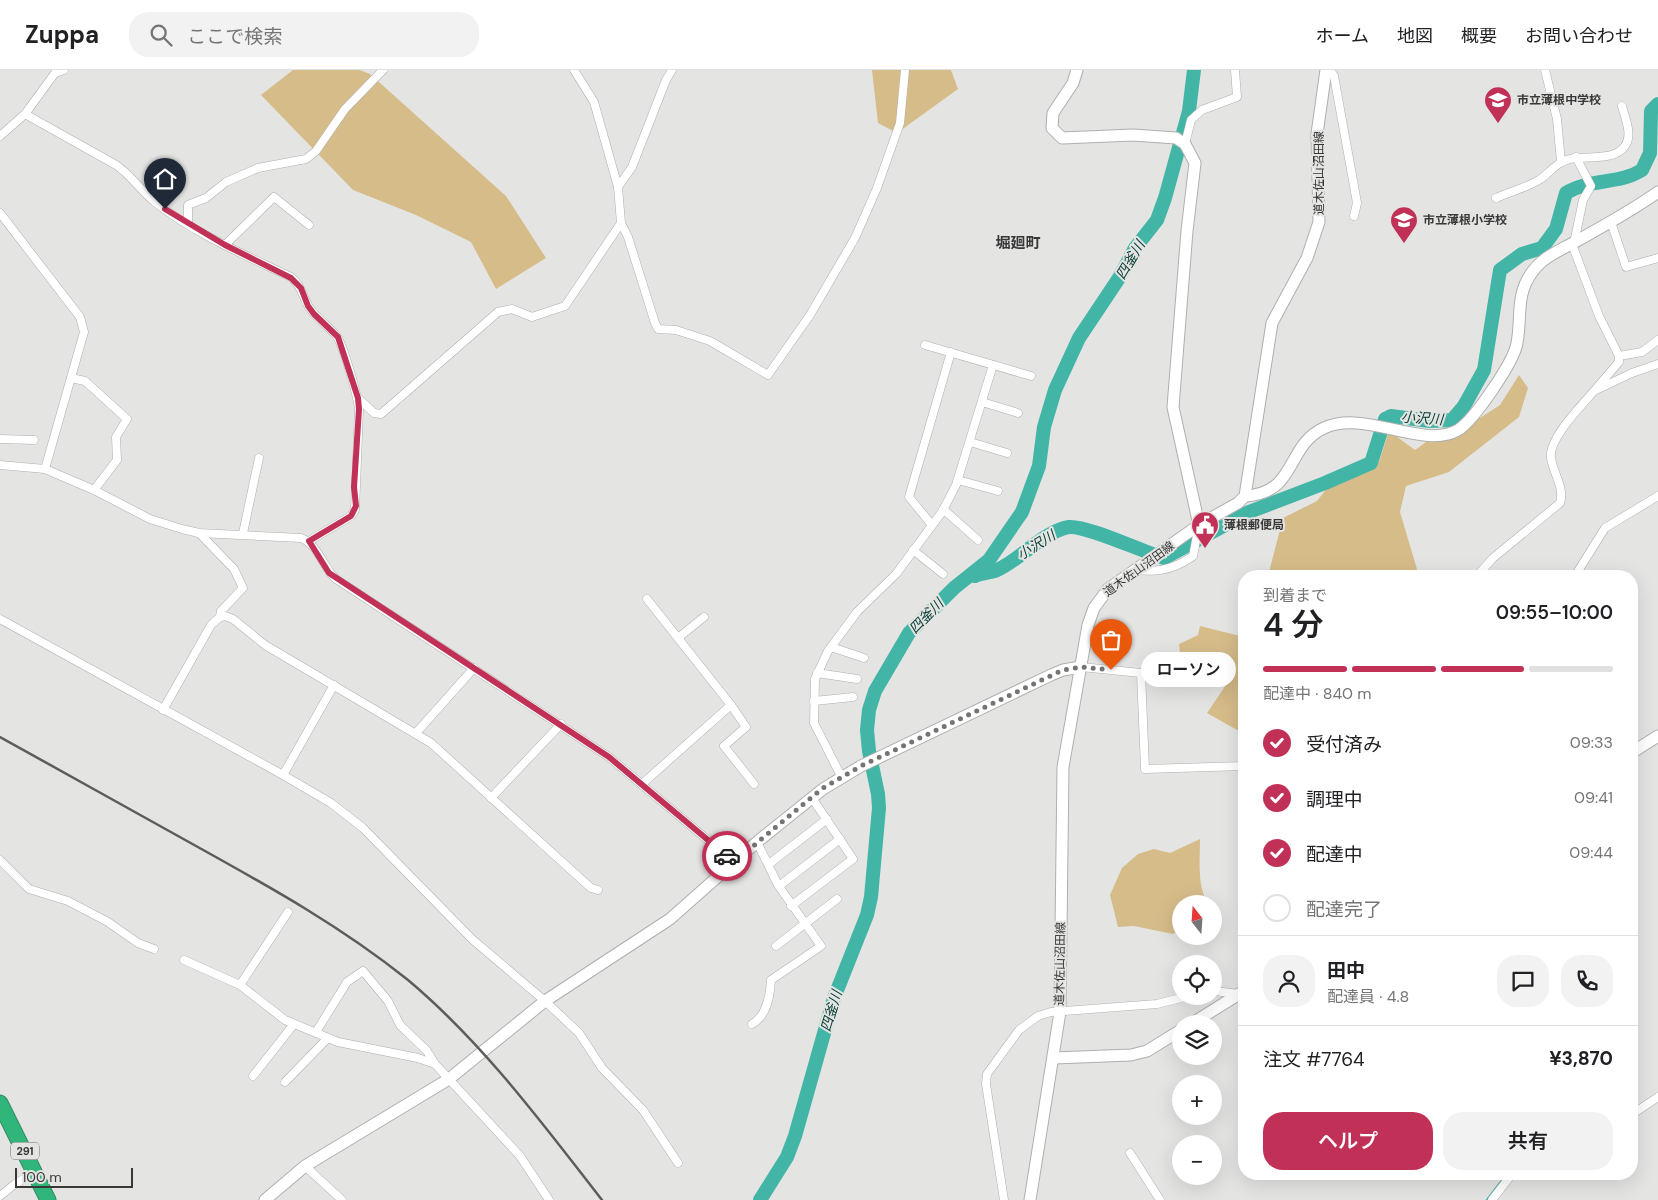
<!DOCTYPE html>
<html lang="ja">
<head>
<meta charset="utf-8">
<style>
	body { margin:0; font-family:"DM Sans","Noto Sans JP",sans-serif; background:#f2f2f2; color:#202124; height:100vh; display:flex; flex-direction:column; font-size:19px; white-space:nowrap }
	* { box-sizing:border-box; margin:0 }
	p { font-size:16px; color:#757577 }
	.icon { flex:none; width:28px; height:28px; fill:none; stroke:currentColor; stroke-width:2; stroke-linecap:round; stroke-linejoin:round }
	.map { position:relative; flex:1; overflow:hidden }
	.details { position:absolute; left:1238px; top:500px; width:400px; height:610px; display:flex; flex-direction:column; background:#fff; border-radius:20px; box-shadow:0 5px 20px #0002 }
	.details>* { flex:none }
	.needle { width:32px; rotate:343deg }
	.tools { position:absolute; left:1172px; top:825px; display:grid; gap:10px }
	.tools a { display:grid; place-items:center; width:50px; height:50px; border-radius:50%; background:#fff; box-shadow:0 5px 20px #0002; font-size:25px }
	.scale { position:absolute; left:15px; bottom:12px; width:118px; box-sizing:border-box; padding-left:5px; border:2px solid #373837; border-top:0; font-size:14px; line-height:18px; white-space:nowrap; color:#373837; -webkit-text-stroke:4px #e4e5e3; paint-order:stroke }
	.pin { position:absolute; display:grid; place-items:center; width:42px; height:42px; color:#fff; margin:-51px -21px; border-radius:50% 50% 50% 0; rotate:-45deg; box-shadow:0 0 5px #0007 }
	.pin .icon { rotate:45deg }
	.courier { position:absolute; display:grid; place-items:center; width:50px; height:50px; margin:-25px; border:4px solid #c13157; border-radius:50%; background:#fff; color:#222; box-shadow:0 1px 6px #0007 }
	.bubble { position:absolute; height:35px; border-radius:18px; background:#fff; box-shadow:0 5px 20px #0002; font-size:16px; font-weight:600; line-height:35px; text-align:center }
	.summary em { font-style:normal; font-weight:600 }
	.summary div { display:flex; flex-direction:column-reverse }
	.summary { display:flex; align-items:center; justify-content:space-between; height:85px; padding:0 25px }
	h1 { font-size:32px; font-weight:600; line-height:38px }
	.bar { display:grid; grid-template-columns:repeat(4,1fr); gap:8px 5px; align-content:center; height:60px; padding:0 25px }
	.bar i { height:6px; border-radius:4px; background:#e0e0e0 }
	.bar .selected { background:#c13157 }
	.bar p { grid-column:span 4 }
	.line { display:flex; align-items:center; gap:12px; padding:0 25px; border-top:1px solid #e0e0e0 }
	.line div { flex:1 }
	.round { display:grid; place-items:center; flex:none; width:52px; height:52px; border-radius:20px; background:#f2f2f2 }
	ol { padding:0 25px; list-style:none }
	li { display:flex; align-items:center; gap:15px; height:55px }
	li p { margin-inline-start:auto }
	li .icon { padding:5px; border-radius:50%; background:#c13157; color:#fff; stroke-width:4 }
	li:last-child { color:#757577 }
	li i { width:28px; height:28px; border:2px solid #e0e0e0; border-radius:50% }
	.primary-button { display:flex; gap:10px; margin-top:auto; padding:10px 25px }
	.primary-button a { flex:1; height:58px; border-radius:20px; background:#c13157; color:#fff; font-size:20px; font-weight:600; line-height:58px; text-align:center }
	.primary-button a+a { background:#f2f2f2; color:#202124 }
	header { display:flex; align-items:center; gap:30px; box-sizing:border-box; height:70px; padding:0 25px; background:#fff; border-bottom:1px solid #e0e0e0 }
	header strong { font-size:24px }
	nav { display:flex; gap:28px; margin-inline-start:auto; font-size:18px }
	.search { width:350px; height:45px; background:#f2f2f2; display:flex; align-items:center; gap:12px; box-sizing:border-box; padding:0 18px; border-radius:20px; color:#757577; font-size:19px }
	.map>svg:first-child { display:block }
	.green { fill:#d6bc89 }
	.lines { fill:none; stroke-linecap:round; stroke-linejoin:round }
	.stream { stroke:#43b5a7; stroke-width:2.5 }
	.river { stroke:#43b5a7; stroke-width:14 }
	.street-casing { stroke:#aeb0ad; stroke-width:9 }
	.secondary-casing { stroke:#aeb0ad; stroke-width:13 }
	.highway-casing { stroke:#328a63; stroke-width:17 }
	.street { stroke:#fff; stroke-width:8 }
	.secondary { stroke:#fff; stroke-width:11 }
	.highway { stroke:#30b67b; stroke-width:15 }
	.rail { stroke:#5b5c5b; stroke-width:2.5 }
	.done { stroke:#747573; stroke-width:5; stroke-dasharray:0 9 }
	.route { stroke:#c13157; stroke-width:6 }
	.labels { text-anchor:middle; dominant-baseline:central; stroke-width:4; stroke-linejoin:round; paint-order:stroke }
	.shield { fill:#e4e5e3; stroke:#6b6c6b; stroke-width:1 }
	.shield-label { font-size:11px; font-weight:bold; fill:#373837 }
	.poi-label { font-size:12px; font-weight:bold; fill:#373837; stroke:#e4e5e3; text-anchor:start }
	.street-label { font-size:12px; fill:#373837; stroke:#e4e5e3 }
	.water-label { font-size:14px; font-style:italic; fill:#0c403a; stroke:#e4e5e3 }
	.quarter-label { font-size:15px; font-weight:bold; fill:#373837; stroke:#e4e5e3 }
</style>
</head>
<body>
<header>
<strong>Zuppa</strong>
<div class="search"><svg class="icon" aria-label="search" viewBox="0 0 24 24"><circle cx="10" cy="10" r="6"/><path d="M15 15l6 6"/></svg>ここで検索</div>
<nav><a>ホーム</a><a>地図</a><a>概要</a><a>お問い合わせ</a></nav>
</header>
<div class="map">
<svg width="1658" height="1130" viewBox="0 0 1658 1130">
	<rect width="100%" height="100%" fill="#e4e5e3"/>
	<g class="green">
		<path d="M293,0h67l10,4 136,122 40,62 -50,31 -25,-47 -55,-27 -63,-25 -92,-95z"/>
		<path d="M872,0h79l7,19 -61,44 -19,-10z"/>
		<path d="M1519,305l9,13 -9,29 -70,55 -43,14 -6,26 19,64h-151l15,-58 34,-17 17,-22 45,-17 10,-31 26,19 18,-13 33,-10 34,-22z"/>
		<path d="M1244,552v112l-37,-21 23,-34 -7,-12 -42,-4 -2,-19 19,-9 2,-9 40,10z"/>
		<path d="M1200,769c0,19 -3,48 8,65h-27v25l-8,5 -39,-8 -16,1 -8,-32 12,-27 16,-14 16,-5 16,4z"/>
	</g>
	<g class="lines">
		<path class="stream" d="M1487,1130l20,-26"/>
		<g class="river">
			<path d="M975,506c7,-3 15,-3 22,-6 23,-10 47,-39 72,-43 17,-2 74,25 95,31l85,-46 76,-29 46,-20 14,-44 6,-3 39,5 22,-1 12,-14 20,-36 16,-100 22,-16 20,-6 14,-19 10,-36c24,-15 53,-8 76,-23l8,-17 1,-42 7,-7"/>
			<path d="M760,1130l27,-43 8,-21 39,-138 33,-83 4,-18 8,-89 -1,-14 -9,-43 -2,-21 2,-20 6,-19 34,-58 45,-45 35,-28 33,-48 17,-46 5,-39 11,-37 24,-52 40,-60 16,-30 22,-28 8,-22 24,-87 5,-41"/>
		</g>
		<g class="street-casing">
			<g id="street">
				<path d="M574,0l20,32 24,85 3,36 7,14 27,86 3,6 18,1 34,11 58,34 42,-60 45,-77 22,-50 23,-65 5,-53"/>
				<path d="M1330,0l4,6 20,110 3,17 -3,13"/>
				<path d="M1545,0l12,49 4,43"/>
				<path d="M25,44l91,51c15,10 25,26 39,37 40,32 90,53 136,75 11,9 11,19 18,30 6,10 25,24 29,31 7,14 19,55 21,71l-4,101 -4,6 -42,25"/>
				<path d="M0,66l25,-22 30,-41 9,-3"/>
				<path d="M1185,74l6,-24 11,-10 35,-13 -2,-27"/>
				<path d="M618,117l14,-20 34,-87 6,-10"/>
				<path d="M1496,128c13,-6 32,-11 43,-18 11,-7 17,-18 31,-21 15,-4 44,3 55,-13 8,-11 0,-28 -3,-40"/>
				<path d="M0,143l80,104 4,15 -39,137"/>
				<path d="M1611,152l15,45 32,-9"/>
				<path d="M188,154v-19l18,-7 20,-16 32,-14 48,-9 10,-8 29,-42 38,-39"/>
				<path d="M1574,173l9,-43 8,-14 -15,-29"/>
				<path d="M1572,174l27,72 20,40v6l-25,29 38,-18 26,-9"/>
				<path d="M225,175l49,-48 35,28"/>
				<path d="M925,275l106,31"/>
				<path d="M1619,286l23,-4 16,-12"/>
				<path d="M71,308l14,3 42,38 -11,18 1,23 -23,30"/>
				<path d="M358,328l16,15 7,1 117,-102 14,-3 20,8 33,-11 56,-83"/>
				<path d="M982,332l36,11"/>
				<path d="M0,369l34,1"/>
				<path d="M970,372l37,11"/>
				<path d="M0,395l45,4 49,21 56,29 32,10 17,4 102,5c17,6 22,30 35,41l273,178 125,105"/>
				<path d="M958,410l40,11"/>
				<path d="M943,439l35,31"/>
				<path d="M932,455l-23,-28 42,-145"/>
				<path d="M199,463l35,36 9,19 -22,23 -1,6"/>
				<path d="M243,463l16,-75"/>
				<path d="M913,480l30,24"/>
				<path d="M1136,499c21,5 40,-1 57,-13l6,-31"/>
				<path d="M1477,506l16,-18 67,-55c5,-15 -7,-30 -9,-45 -3,-19 31,-53 43,-67"/>
				<path d="M1575,506l30,-48 53,-32"/>
				<path d="M0,549l283,156 48,28 32,25 110,112 72,61 34,32 23,35 41,42 35,53"/>
				<path d="M678,568l26,-21"/>
				<path d="M831,577l33,11"/>
				<path d="M1081,597l60,6 4,96 99,-3"/>
				<path d="M817,603l40,6"/>
				<path d="M814,631l39,-4"/>
				<path d="M731,635l15,22 -22,19 30,38"/>
				<path d="M163,640l48,-85 9,-8 5,-1 8,3 32,26 166,98 160,145 7,2"/>
				<path d="M416,663l58,-65"/>
				<path d="M283,705l51,-90"/>
				<path d="M842,708l-28,-55 1,-44 13,-28 29,-39 39,-38 46,-62 14,-27 37,-120"/>
				<path d="M642,714l89,-79 -84,-106"/>
				<path d="M491,728l70,-74"/>
				<path d="M0,790l29,29 39,12 40,21 30,21 16,6"/>
				<path d="M769,794l58,-45"/>
				<path d="M779,816l61,-47"/>
				<path d="M791,836l62,-47 -41,-61"/>
				<path d="M776,876l61,-47"/>
				<path d="M184,890l56,25 45,35 53,22 80,16 17,6 85,92 29,44"/>
				<path d="M240,915l48,-73"/>
				<path d="M1214,921l25,3"/>
				<path d="M752,954c15,-8 18,-28 19,-44l50,-34 -43,-61 -21,-43"/>
				<path d="M316,962l31,-50 16,-11 25,30 12,24 27,26 8,13"/>
				<path d="M253,1006l41,-52"/>
				<path d="M285,1012l43,-44"/>
				<path d="M1631,1045l27,-18"/>
				<path d="M1130,1083l30,47"/>
				<path d="M305,1096l37,34"/>
				<path d="M0,1126l15,-12 20,-12"/>
				<path d="M1004,1130l-18,-116 1,-10 32,-44 19,-14 13,-4 106,-8 32,-8"/>
				<path d="M1492,1130l20,-26"/>
			</g>
		</g>
		<g class="secondary-casing">
			<g id="secondary">
				<path d="M1077,0l-4,13 -20,30 -1,15 10,10 71,-3 43,3 9,6 10,19 -8,68 -14,176 26,118"/>
				<path d="M1245,426c53,-3 40,-50 79,-68 41,-19 99,22 134,2 16,-10 56,-68 59,-87 5,-26 -2,-49 16,-72 10,-14 26,-20 40,-28 29,-16 58,-32 85,-51"/>
				<path d="M1631,683l27,-17"/>
				<path d="M1191,954l53,-33"/>
				<path d="M1054,988l77,-3 16,-4 34,-21"/>
				<path d="M265,1130l40,-34 144,-87 96,-78 125,-82 87,-77 66,-53 38,-23 190,-91 12,-5 18,-3"/>
				<path d="M1030,1130l30,-188 3,-245 25,-142 6,-17 14,-19 91,-64 39,-22 7,-7 27,-173 35,-65 12,-36 -2,-88 9,-64"/>
			</g>
		</g>
		<g class="highway-casing">
			<path id="highway" d="M0,1033l48,97"/>
		</g>
		<use href="#street" class="street"/>
		<use href="#secondary" class="secondary"/>
		<use href="#highway" class="highway"/>
		<path class="rail" d="M0,667c65,36 131,73 196,109 74,41 146,81 212,134 75,63 134,143 194,220"/>
	</g>
	<g class="lines">
		<path class="done" d="M727,786l7,6 89,-74 38,-22 202,-96 18,-3 30,3"/>
		<path class="route" d="M165,139l60,36 66,33 10,10 7,18 6,8 24,23 20,61 1,11 -5,78 2,19 -5,10 -42,25 20,32 280,184 118,99"/>
	</g>
	<defs>
		<g id="school-pin" transform="scale(1.4375)"><path d="M0 17L-7.5 6A9.5 9.5 0 1 1 7.5 6Z" fill="#c13157" stroke="#e4e5e3"/><path d="M0-5L7-2L0 1L-7-2ZM-4 1L0 2.5L4 1V4Q0 6-4 4Z" fill="#fff"/></g>
		<g id="civic-pin" transform="scale(1.4375)"><path d="M0 17L-7.5 6A9.5 9.5 0 1 1 7.5 6Z" fill="#c13157" stroke="#e4e5e3"/><path d="M-.6-6.5H3V-4.5H.6V-3L4-1V1h2V6H-6V1h2V-1L-.6-3ZM-1.2 2.5V6h2.4V2.5Z" fill="#fff"/></g>
	</defs>
	<g fill-rule="evenodd">
		<use href="#school-pin" x="1498" y="30"/>
		<use href="#school-pin" x="1404" y="150"/>
		<use href="#civic-pin" x="1205" y="455"/>
	</g>
	<g class="labels">
		<rect class="shield" x="11" y="1072.5" width="28" height="17" rx="4"/>
		<g class="shield-label">
			<text x="25" y="1081">291</text>
		</g>
		<g class="poi-label">
			<text x="1517" y="30">市立薄根中学校</text>
			<text x="1423" y="150">市立薄根小学校</text>
			<text x="1224" y="455">薄根郵便局</text>
		</g>
		<g class="street-label">
			<text transform="translate(1319 103) rotate(-90)">道木佐山沼田線</text>
			<text transform="translate(1139 499) rotate(-36)">道木佐山沼田線</text>
			<text transform="translate(1060 894) rotate(-89)">道木佐山沼田線</text>
		</g>
		<g class="water-label">
			<text transform="translate(1130 190) rotate(-59)">四釜川</text>
			<text transform="translate(1422 348) rotate(4)">小沢川</text>
			<text transform="translate(1036 475) rotate(-32)">小沢川</text>
			<text transform="translate(926 546) rotate(-46)">四釜川</text>
			<text transform="translate(831 941) rotate(-73)">四釜川</text>
		</g>
		<g class="quarter-label">
			<text x="1018" y="173">堀廻町</text>
		</g>
	</g>
</svg>
<div class="tools">
<a><svg class="needle" viewBox="-14 -14 28 28"><path d="M0-13l5 13h-10z" fill="#e53935"/><path d="M0 13l5-13h-10z" fill="#757577"/></svg></a>
<a><svg class="icon" aria-label="locate" viewBox="0 0 24 24"><circle cx="12" cy="12" r="6"/><path d="M12 2v4M12 18v4M2 12h4M18 12h4"/></svg></a>
<a><svg class="icon" aria-label="layers" viewBox="0 0 24 24"><path d="M12 4l9 5-9 5-9-5zM3 14l9 5 9-5"/></svg></a>
<a>+</a>
<a>−</a>
</div>
<div class="scale">100 m</div>
<div class="pin" style="left:1111px;top:600px;background:#ea580c"><svg class="icon" aria-label="bag" viewBox="0 0 24 24"><path d="M5 8h14l-1 12H6zM9 8a3 3 0 0 1 6 0"/></svg></div>
<div class="pin" style="left:165px;top:139px;background:#1f2937"><svg class="icon" aria-label="home" viewBox="0 0 24 24"><path d="M3 11l9-7 9 7M6 9v11h12V9"/></svg></div>
<div class="courier" style="left:727px;top:786px"><svg class="icon" aria-label="car" viewBox="0 0 24 24"><path d="M5 17H2v-5l4-1 3-4h7l3 4 3 1v5h-3M9 17h6M6 11h13"/><circle cx="7" cy="17" r="2"/><circle cx="17" cy="17" r="2"/></svg></div>
<div class="bubble" style="left:1141px;top:582px;width:95px">ローソン</div>
<section class="details">
<div class="summary"><div><h1>4 分</h1><p>到着まで</p></div><em>09:55–10:00</em></div>
<div class="bar"><i class="selected"></i><i class="selected"></i><i class="selected"></i><i></i><p>配達中 · 840 m</p></div>
<ol>
<li><svg class="icon" aria-label="check" viewBox="0 0 24 24"><path d="M5 12l5 5 9-10"/></svg>受付済み<p>09:33</p></li>
<li><svg class="icon" aria-label="check" viewBox="0 0 24 24"><path d="M5 12l5 5 9-10"/></svg>調理中<p>09:41</p></li>
<li><svg class="icon" aria-label="check" viewBox="0 0 24 24"><path d="M5 12l5 5 9-10"/></svg>配達中<p>09:44</p></li>
<li><i></i>配達完了</li>
</ol>
<div class="line" style="height:90px"><a class="round"><svg class="icon" aria-label="person" viewBox="0 0 24 24"><circle cx="12" cy="8" r="4"/><path d="M4 21q1-7 8-7t8 7"/></svg></a><div><b>田中</b><p>配達員 · 4.8</p></div><a class="round"><svg class="icon" aria-label="chat" viewBox="0 0 24 24"><path d="M4 5h16v11H9l-5 4z"/></svg></a><a class="round"><svg class="icon" aria-label="phone" viewBox="0 0 24 24"><path d="M5 4h4l2 5-3 2q2 4 5 5l2-3 5 2v4C11 20 4 13 5 4z"/></svg></a></div>
<div class="line" style="height:65px"><div>注文 #7764</div><b>¥3,870</b></div>
<div class="primary-button"><a>ヘルプ</a><a>共有</a></div>
</section>
</div>
</body>
</html>
